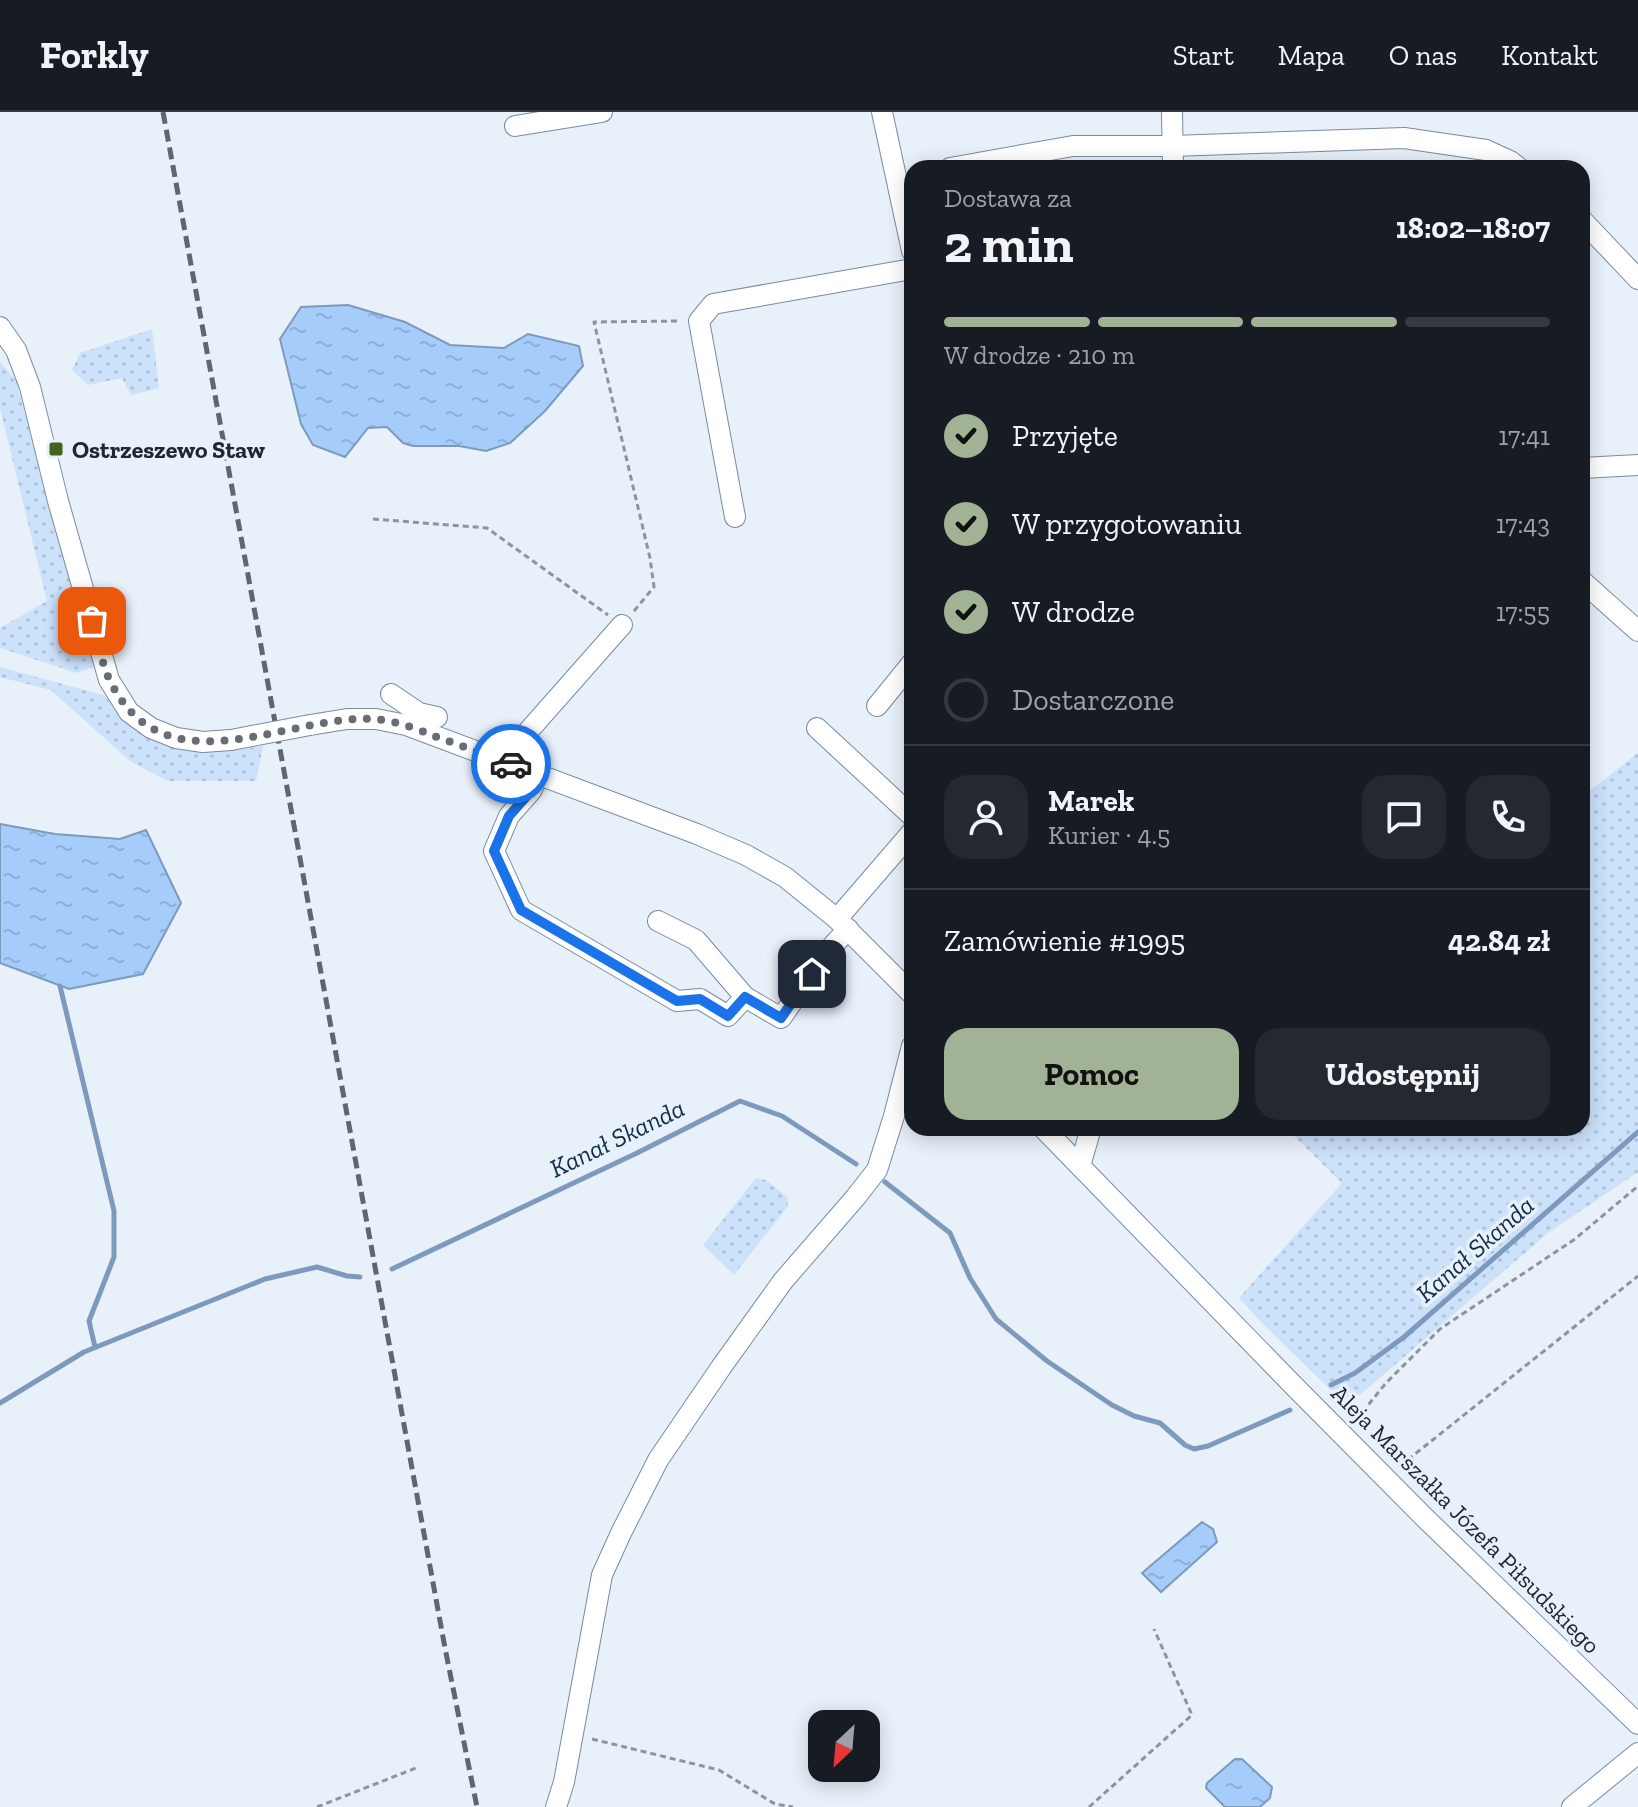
<!DOCTYPE html>
<html lang="pl">
<head>
<meta charset="utf-8">
<style>
	body { margin:0; font-family:"Zilla Slab",serif; background:#242831; color:#f1f3f6; height:100vh; display:flex; flex-direction:column; font-size:30px; white-space:nowrap }
	* { box-sizing:border-box; margin:0 }
	p { font-size:26px; color:#9ea1a6 }
	.icon { flex:none; width:44px; height:44px; fill:none; stroke:currentColor; stroke-width:2; stroke-linecap:round; stroke-linejoin:round }
	.map { position:relative; flex:1; overflow:hidden }
	.details { position:absolute; left:904px; top:48px; width:686px; height:976px; display:flex; flex-direction:column; background:#171b24; border-radius:24px; box-shadow:0 4px 20px #0003 }
	.details>* { flex:none }
	.needle { width:52px; rotate:206deg }
	.controls { position:absolute; left:808px; top:1598px; display:grid; gap:16px }
	.controls a { display:grid; place-items:center; width:72px; height:72px; border-radius:16px; background:#171b24; box-shadow:0 4px 20px #0003; font-size:40px }
	.pin { position:absolute; display:grid; place-items:center; width:68px; height:68px; color:#fff; margin:-34px; border-radius:16px; box-shadow:0 4px 12px #0006 }
	.courier { position:absolute; display:grid; place-items:center; width:80px; height:80px; margin:-40px; border:6px solid #1a73e8; border-radius:50%; background:#fff; color:#222; box-shadow:0 2px 10px #0007 }
	.summary em { font-style:normal; font-weight:800 }
	.summary div { display:flex; flex-direction:column-reverse }
	.summary { display:flex; align-items:center; justify-content:space-between; height:136px; padding:0 40px }
	h1 { font-size:52px; font-weight:800; line-height:60px }
	.bar { display:grid; grid-template-columns:repeat(4,1fr); gap:12px 8px; align-content:center; height:96px; padding:0 40px }
	.bar i { height:10px; border-radius:6px; background:#363941 }
	.bar .on { background:#a2b395 }
	.bar p { grid-column:span 4 }
	.line { display:flex; align-items:center; gap:20px; padding:0 40px; border-top:2px solid #363941 }
	.line div { flex:1 }
	.round { display:grid; place-items:center; flex:none; width:84px; height:84px; border-radius:24px; background:#242831 }
	ol { padding:0 40px; list-style:none }
	li { display:flex; align-items:center; gap:24px; height:88px }
	li p { margin-inline-start:auto }
	li .icon { padding:8px; border-radius:50%; background:#a2b395; color:#111; stroke-width:4 }
	li:last-child { color:#9ea1a6 }
	li i { width:44px; height:44px; border:4px solid #363941; border-radius:50% }
	.button { display:flex; gap:16px; margin-top:auto; padding:16px 40px }
	.button a { flex:1; height:92px; border-radius:24px; background:#a2b395; color:#111; font-size:32px; font-weight:800; line-height:92px; text-align:center }
	.button a+a { background:#242831; color:#f1f3f6 }
	header { display:flex; align-items:center; gap:48px; box-sizing:border-box; height:112px; padding:0 40px; background:#171b24; border-bottom:2px solid #363941 }
	header strong { font-size:38px }
	nav { display:flex; gap:44px; margin-inline-start:auto; font-size:28px }
	.map>svg:first-child { display:block }
	.grass { fill:url(#grass-dots) }
	.water { fill:url(#water-ripples); stroke:#7d9abd; stroke-width:2 }
	.lines { fill:none; stroke-linecap:round; stroke-linejoin:round }
	.stream { stroke:#7d9abd; stroke-width:5 }
	.minor-casing { stroke:#788ba1; stroke-width:22 }
	.path { stroke:#8d949e; stroke-width:3; stroke-dasharray:6 4; stroke-linecap:butt }
	.minor { stroke:#fff; stroke-width:20 }
	.rail { stroke:#5f6670; stroke-width:5; stroke-dasharray:12 6; stroke-linecap:butt }
	.minor-bridge-casing { stroke:#788ba1; stroke-width:22; stroke-linecap:butt }
	.minor-bridge { stroke:#fff; stroke-width:20 }
	.done { stroke:#666d77; stroke-width:8; stroke-dasharray:0 14.4 }
	.route { stroke:#1a73e8; stroke-width:10 }
	.poi-dot { fill:#42651e; stroke:#e8f0fa; stroke-width:3 }
	.labels { text-anchor:middle; dominant-baseline:central; stroke-width:7; stroke-linejoin:round; paint-order:stroke }
	.poi-label { font-size:24px; font-weight:bold; fill:#202730; stroke:#e8f0fa; text-anchor:start }
	.street-label { font-size:24px; fill:#202730; stroke:#e8f0fa }
	.water-label { font-size:26px; font-style:italic; fill:#122d4b; stroke:#e8f0fa }
</style>
</head>
<body>
<header>
<strong>Forkly</strong>
<nav><a>Start</a><a>Mapa</a><a>O nas</a><a>Kontakt</a></nav>
</header>
<div class="map">
<svg width="1638" height="1695" viewBox="0 0 1638 1695">
	<defs>
		<pattern id="grass-dots" width="8" height="8" patternUnits="userSpaceOnUse" patternTransform="scale(2)"><rect width="8" height="8" fill="#cce1fa"/><path d="M2 2h.1M6 6h.1" fill="none" stroke="#afc1d7" stroke-width="1.8" stroke-linecap="round"/></pattern>
		<pattern id="water-ripples" width="26" height="14" patternUnits="userSpaceOnUse" patternTransform="scale(2)"><rect width="26" height="14" fill="#a5ccfa"/><path d="M2 4q2-2 4 0t4 0M15 11q2-2 4 0t4 0" fill="none" stroke="#8eafd7"/></pattern>
	</defs>
	<rect width="100%" height="100%" fill="#e8f0fa"/>
	<g class="grass">
		<path d="M152,217l7,59 -28,7 -9,-17 -34,7 -16,-15 8,-17z"/>
		<path d="M0,250l16,18 79,286 -18,7 -77,-25v-20l47,-27 -47,-193z"/>
		<path d="M0,555l103,28 40,38 53,18h37l30,-5 -7,35h-88l-38,-20 -79,-71 -51,-13z"/>
		<path d="M1638,641v419l-90,61 -201,173 -86,-84 -22,-24 103,-115 -56,-55h296v-331z"/>
		<path d="M756,1066l10,2 21,17 1,9 -54,69 -31,-30z"/>
	</g>
	<g class="water">
		<path d="M348,193l57,17 45,23 54,3 24,-14 51,12 4,20 -38,45 -35,32 -24,8 -27,-5h-46l-10,-3 -16,-16 -19,1 -23,29 -32,-12 -12,-21 -21,-85 21,-32z"/>
		<path d="M0,712l55,10 65,5 26,-9 35,73 -38,71 -74,15 -69,-26z"/>
		<path d="M1202,1410l11,7 4,13 -56,50 -19,-19z"/>
		<path d="M1235,1647h7l30,28 -2,11 -10,9h-35l-19,-19 1,-5z"/>
	</g>
	<g class="lines">
		<g class="stream">
			<path d="M60,874l54,225v46l-25,64 6,26"/>
			<path d="M885,1070l65,51 20,45 26,41 51,42 65,44 22,11 26,7 25,22 9,4 14,-3 82,-36"/>
			<path d="M392,1157l245,-116 103,-52 42,15 74,48"/>
			<path d="M1331,1273l24,-12 49,-36 234,-205"/>
			<path d="M0,1291l84,-51 181,-73 52,-12 30,9 13,1"/>
		</g>
		<g class="minor-casing">
			<g id="minor">
				<path d="M882,0l30,139"/>
				<path d="M1172,0l1,56"/>
				<path d="M515,14l87,-14"/>
				<path d="M950,56l123,-22h99l232,-8 82,12 24,11 9,7"/>
				<path d="M1582,108l56,59"/>
				<path d="M0,215l16,23 14,37 28,114 51,179 20,32 22,16 25,10 27,4 28,-2"/>
				<path d="M1582,356l56,-3"/>
				<path d="M735,405l-36,-196 14,-17 199,-35"/>
				<path d="M1582,469l56,50"/>
				<path d="M391,582l28,19 18,4"/>
				<path d="M877,594l35,-43"/>
				<path d="M310,613l37,-6h29l30,6 291,109 49,21 39,22 52,42 75,75"/>
				<path d="M817,616l95,88"/>
				<path d="M513,653l11,-29 98,-111"/>
				<path d="M539,662l-8,17 -22,25 -15,35 27,59 156,91 23,-2 28,17 17,-19"/>
				<path d="M837,807l75,-87"/>
				<path d="M658,809l38,19 49,57 36,21 47,-67 20,-22"/>
				<path d="M1043,1016l250,257 133,134 212,205"/>
				<path d="M1080,1054l11,-38"/>
				<path d="M556,1695l8,-25 38,-207 19,-42 37,-73 64,-94 61,-85 72,-83 22,-28 17,-54 18,-70"/>
				<path d="M1572,1695l66,-54"/>
			</g>
		</g>
		<g class="path">
			<path d="M373,407l114,9 121,87"/>
			<path d="M634,499l20,-24 -4,-29 -56,-236 86,-1"/>
			<path d="M1356,1308l30,-37 54,-54 135,-90 63,-53"/>
			<path d="M1400,1354l238,-190"/>
			<path d="M592,1627l127,31 56,34 18,3"/>
			<path d="M317,1695l99,-39"/>
			<path d="M1089,1695l103,-92 -38,-86"/>
		</g>
		<use href="#minor" class="minor"/>
		<path class="rail" d="M163,0l282,1536 32,159"/>
		<g class="minor-bridge-casing">
			<path id="minor-bridge" d="M231,628l79,-15"/>
		</g>
		<use href="#minor-bridge" class="minor-bridge"/>
	</g>
	<g class="lines">
		<path class="done" d="M92,509c6,19 9,40 17,58 2,5 6,11 9,16 57,90 173,20 255,24 22,1 44,10 64,18 25,9 50,18 74,27"/>
		<path class="route" d="M511,652l28,10 -8,17 -22,25 -15,35 27,59 156,91 23,-2 28,17 17,-19 36,21 31,-44"/>
	</g>
	<rect class="poi-dot" x="48" y="329" width="16" height="16" rx="4"/>
	<g class="labels">
		<g class="poi-label">
			<text x="72" y="337">Ostrzeszewo Staw</text>
		</g>
		<g class="street-label">
			<text transform="translate(1466 1407) rotate(45)">Aleja Marszałka Józefa Piłsudskiego</text>
		</g>
		<g class="water-label">
			<text transform="translate(617 1026) rotate(-26)">Kanał Skanda</text>
			<text transform="translate(1475 1137) rotate(-41)">Kanał Skanda</text>
		</g>
	</g>
</svg>
<div class="controls">
<a><svg class="needle" viewBox="-14 -14 28 28"><path d="M0-13l5 13h-10z" fill="#e53935"/><path d="M0 13l5-13h-10z" fill="#9ea1a6"/></svg></a>
</div>
<div class="pin" style="left:92px;top:509px;background:#ea580c"><svg class="icon" aria-label="bag" viewBox="0 0 24 24"><path d="M5 8h14l-1 12H6zM9 8a3 3 0 0 1 6 0"/></svg></div>
<div class="pin" style="left:812px;top:862px;background:#1f2937"><svg class="icon" aria-label="home" viewBox="0 0 24 24"><path d="M3 11l9-7 9 7M6 9v11h12V9"/></svg></div>
<div class="courier" style="left:511px;top:652px"><svg class="icon" aria-label="car" viewBox="0 0 24 24"><path d="M5 17H2v-5l4-1 3-4h7l3 4 3 1v5h-3M9 17h6M6 11h13"/><circle cx="7" cy="17" r="2"/><circle cx="17" cy="17" r="2"/></svg></div>
<section class="details">
<div class="summary"><div><h1>2 min</h1><p>Dostawa za</p></div><em>18:02–18:07</em></div>
<div class="bar"><i class="on"></i><i class="on"></i><i class="on"></i><i></i><p>W drodze · 210 m</p></div>
<ol>
<li><svg class="icon" aria-label="check" viewBox="0 0 24 24"><path d="M5 12l5 5 9-10"/></svg>Przyjęte<p>17:41</p></li>
<li><svg class="icon" aria-label="check" viewBox="0 0 24 24"><path d="M5 12l5 5 9-10"/></svg>W przygotowaniu<p>17:43</p></li>
<li><svg class="icon" aria-label="check" viewBox="0 0 24 24"><path d="M5 12l5 5 9-10"/></svg>W drodze<p>17:55</p></li>
<li><i></i>Dostarczone</li>
</ol>
<div class="line" style="height:144px"><a class="round"><svg class="icon" aria-label="person" viewBox="0 0 24 24"><circle cx="12" cy="8" r="4"/><path d="M4 21q1-7 8-7t8 7"/></svg></a><div><b>Marek</b><p>Kurier · 4.5</p></div><a class="round"><svg class="icon" aria-label="chat" viewBox="0 0 24 24"><path d="M4 5h16v11H9l-5 4z"/></svg></a><a class="round"><svg class="icon" aria-label="phone" viewBox="0 0 24 24"><path d="M5 4h4l2 5-3 2q2 4 5 5l2-3 5 2v4C11 20 4 13 5 4z"/></svg></a></div>
<div class="line" style="height:104px"><div>Zamówienie #1995</div><b>42.84 zł</b></div>
<div class="button"><a>Pomoc</a><a>Udostępnij</a></div>
</section>
</div>
</body>
</html>
